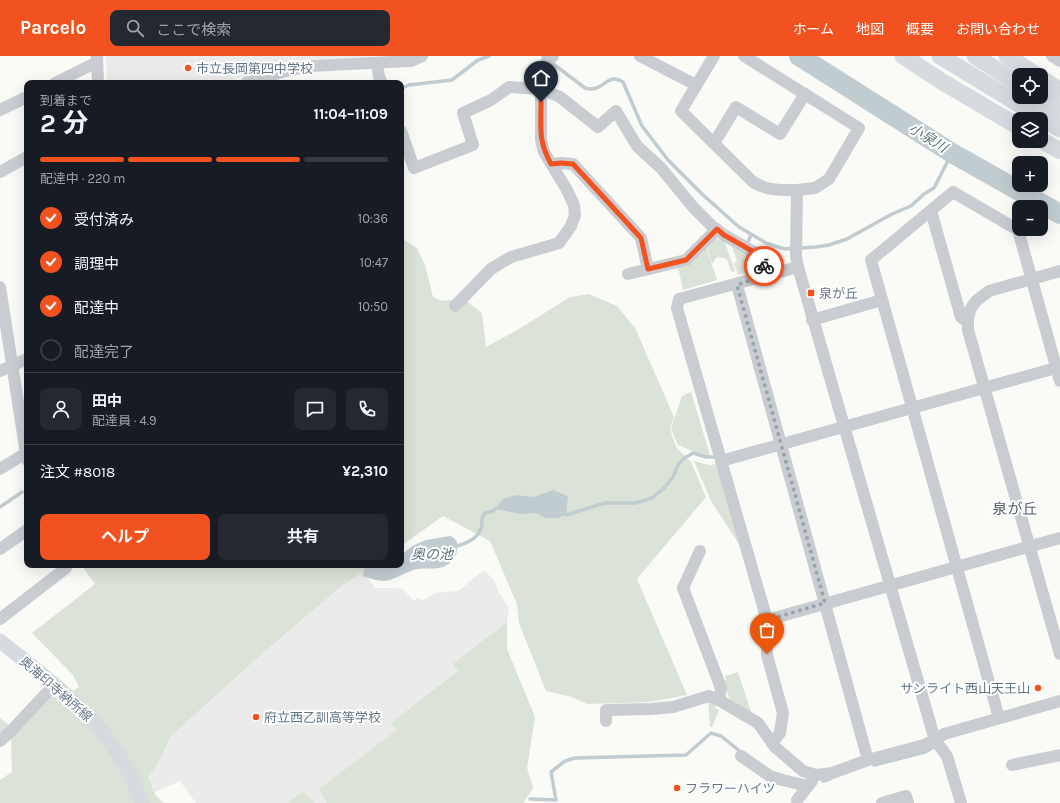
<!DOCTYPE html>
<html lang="ja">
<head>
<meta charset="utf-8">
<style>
	body { margin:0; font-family:Karla,"Noto Sans JP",sans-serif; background:#242831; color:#f1f3f6; height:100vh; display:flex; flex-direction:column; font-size:15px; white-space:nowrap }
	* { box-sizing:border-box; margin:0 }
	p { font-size:13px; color:#9ea1a6 }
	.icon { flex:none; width:22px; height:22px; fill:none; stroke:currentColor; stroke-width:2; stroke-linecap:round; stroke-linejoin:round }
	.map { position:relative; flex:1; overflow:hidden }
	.details { position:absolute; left:24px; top:24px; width:380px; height:488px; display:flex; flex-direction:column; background:#171b24; border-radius:8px; box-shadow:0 4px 16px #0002 }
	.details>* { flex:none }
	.tools { position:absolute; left:1012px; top:12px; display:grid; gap:8px }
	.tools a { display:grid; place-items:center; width:36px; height:36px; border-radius:8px; background:#171b24; box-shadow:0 4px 16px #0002; font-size:20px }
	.pin { position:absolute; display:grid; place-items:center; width:34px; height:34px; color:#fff; margin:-41px -17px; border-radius:50% 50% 50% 0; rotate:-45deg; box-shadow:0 0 4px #0007 }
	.pin .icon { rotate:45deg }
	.courier { position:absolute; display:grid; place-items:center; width:40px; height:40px; margin:-20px; border:3px solid #f1521f; border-radius:50%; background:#fff; color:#222; box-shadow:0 1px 5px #0007 }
	.headline em { font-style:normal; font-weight:700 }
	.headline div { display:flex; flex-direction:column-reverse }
	.headline { display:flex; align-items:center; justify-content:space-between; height:68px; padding:0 16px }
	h1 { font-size:26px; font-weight:700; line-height:30px }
	.bar { display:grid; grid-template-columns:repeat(4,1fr); gap:6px 4px; align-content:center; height:48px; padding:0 16px }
	.bar i { height:5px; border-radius:3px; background:#363941 }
	.bar .current { background:#f1521f }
	.bar p { grid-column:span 4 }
	.line { display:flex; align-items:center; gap:10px; padding:0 16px; border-top:1px solid #363941 }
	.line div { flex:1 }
	.round { display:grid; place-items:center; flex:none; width:42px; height:42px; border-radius:8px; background:#242831 }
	ol { padding:0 16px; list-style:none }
	li { display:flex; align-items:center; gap:12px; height:44px }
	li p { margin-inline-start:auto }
	li .icon { padding:4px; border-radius:50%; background:#f1521f; color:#fff; stroke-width:4 }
	li:last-child { color:#9ea1a6 }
	li i { width:22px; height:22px; border:2px solid #363941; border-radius:50% }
	.button { display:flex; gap:8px; margin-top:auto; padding:8px 16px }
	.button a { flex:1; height:46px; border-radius:8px; background:#f1521f; color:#fff; font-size:16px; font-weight:700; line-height:46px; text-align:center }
	.button a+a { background:#242831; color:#f1f3f6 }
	header { display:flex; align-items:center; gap:24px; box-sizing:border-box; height:56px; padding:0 20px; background:#f1521f; color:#fff }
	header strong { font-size:19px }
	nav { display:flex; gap:22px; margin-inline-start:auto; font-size:14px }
	.search { width:280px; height:36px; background:#242831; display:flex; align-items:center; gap:10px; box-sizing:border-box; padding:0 14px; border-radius:8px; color:#9ea1a6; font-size:15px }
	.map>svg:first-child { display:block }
	.built { fill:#eaebea }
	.green { fill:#dbe2d8 }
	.water { fill:#c1ccd1 }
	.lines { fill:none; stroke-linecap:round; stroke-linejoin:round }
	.stream { stroke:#c1ccd1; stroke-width:3.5 }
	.river { stroke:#c1ccd1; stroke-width:20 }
	.minor { stroke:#c9cdd1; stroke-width:12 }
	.major { stroke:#d6dbdf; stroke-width:15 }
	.highway { stroke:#d6dbdf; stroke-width:17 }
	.done { stroke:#97a4ad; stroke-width:4; stroke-dasharray:0 7.2 }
	.route { stroke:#f1521f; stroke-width:5 }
	.poi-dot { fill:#f1521f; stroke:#fff; stroke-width:1.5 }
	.labels { text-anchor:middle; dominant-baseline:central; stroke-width:4; stroke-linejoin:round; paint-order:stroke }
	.poi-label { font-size:13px; fill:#627585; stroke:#fff; text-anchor:start }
	.street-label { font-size:13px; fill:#627585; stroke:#fff }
	.water-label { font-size:14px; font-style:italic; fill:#5d757e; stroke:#fff }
	.quarter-label { font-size:15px; fill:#55636f; stroke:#fff }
</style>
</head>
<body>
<header>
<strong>Parcelo</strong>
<div class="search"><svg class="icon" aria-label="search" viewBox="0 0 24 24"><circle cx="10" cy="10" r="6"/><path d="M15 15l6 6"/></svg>ここで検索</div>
<nav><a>ホーム</a><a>地図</a><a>概要</a><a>お問い合わせ</a></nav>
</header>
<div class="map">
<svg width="1060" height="747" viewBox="0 0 1060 747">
	<rect width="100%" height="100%" fill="#fafaf7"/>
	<g class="built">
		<path d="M106,0h267l-72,4 -20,4 -24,9 -35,10h-115z"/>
		<path d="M484,514l10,10 5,13 10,15 -2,14v27l28,68 -8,51 6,20 -10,15h-327l-16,-22 -25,11 -7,-16 10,-12 13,-28 93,-84 79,-67 20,-13 12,16h27l12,13 3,-3 6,2 12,-7 23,-2z"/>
	</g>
	<g class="green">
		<path d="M401,182l16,10 8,17 8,32 9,4 7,-1 19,2 14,11 4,34 33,-18 51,-32 19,-3 28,12 18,22 39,89 -4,12 6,18 15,15 15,35 -69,82 50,116 -37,7 -63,2 -15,-7 -26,-6 -27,-68 -2,-19 -27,-63 -47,-25 -42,30z"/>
		<path d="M715,183l9,1 11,31 -4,1 -4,-13 -10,-2 -4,6 -2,-2 -4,-15z"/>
		<path d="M731,188l24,13 5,12 -22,6 -4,-12 3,-2z"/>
		<path d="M706,190l11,34 -34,10 -5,-23z"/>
		<path d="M691,336l19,63 -4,2 -28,-12 -7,-16 11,-33z"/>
		<path d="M694,405l15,4 8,-1 24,83 -30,-46z"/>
		<path d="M81,509h293l-31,20 -79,67 -93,84 -13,28 -10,12 8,20 8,7h-164v-23l12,-8 -1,-35 38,-40 6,-1 5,4 19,-13 -6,-12 -41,-42 63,-49z"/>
		<path d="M507,566v27l28,68 -8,51 6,20 -10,15h-196l-8,-14 78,-59 -6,-7 67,-52 -5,-7z"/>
		<path d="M738,616l14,43c-19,-10 -23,-12 -28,-34l2,-1 -1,-4z"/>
		<path d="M708,645l8,3 -1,4 4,2 -7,17h-2z"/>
		<path d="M0,662l10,8 -10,11z"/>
		<path d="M303,735l12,12h-27z"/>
	</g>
	<g class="water">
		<path d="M553,434l15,6 -2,19 -8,3h-12l-11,-5 -14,1 -26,-5 8,-10 13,-4 18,2z"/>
		<path d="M450,480c6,2 8,6 7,12 0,6 -2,10 -6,14 -12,11 -25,4 -38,8 -24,9 -23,16 -50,6l1,-6 6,-4 31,-1v-10l13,-10 12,-5z"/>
	</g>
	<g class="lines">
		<g class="stream">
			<path d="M543,0l42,32c19,6 21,-17 38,-6l19,44 26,34 34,34 37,33 27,16 19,6 31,-2 13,-2 18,-6 45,-25 19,-8 13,-12 10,-6 18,-35"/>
			<path d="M402,32l7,-3 43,-5 26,-20 11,-4"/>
			<path d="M748,186l3,-7"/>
			<path d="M0,451l22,-15"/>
			<path d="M566,459l39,-12h31l16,-5 12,-10 9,-11 5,-12 5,-6 10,-6 13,4h10"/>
			<path d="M457,490c11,-3 23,-9 25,-21 0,-7 -1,-6 3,-12l8,-2 2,-2"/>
			<path d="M363,509l3,3"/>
			<path d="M323,510l2,-1"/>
			<path d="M874,709l51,-13 11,-6"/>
			<path d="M823,725l7,-2"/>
			<path d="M530,743l26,1 -5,-28 14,-11 10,-3 111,-3 25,-22 10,3 21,17"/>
		</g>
		<path class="river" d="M799,0l153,97 108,61"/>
		<g class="minor">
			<path d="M97,0l1,27"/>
			<path d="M640,0l56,29"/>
			<path d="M714,0l-33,55 72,71c15,9 27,8 44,8l-1,66 2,11 137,473 12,16 14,47"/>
			<path d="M744,0l115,72 -30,51 -14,9 -18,2"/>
			<path d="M1052,0l8,5"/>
			<path d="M377,7l2,14 3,6"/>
			<path d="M55,27l42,-21"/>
			<path d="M246,27l43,-13 22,-4 100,-5 11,-5"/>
			<path d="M0,54l27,-13"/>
			<path d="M401,75l13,37 59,-23 -10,-32 28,-13 18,-13 32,2 19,8 38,30 18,-16 21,35 24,22 32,39 19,19 12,9 37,21 5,19"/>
			<path d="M714,87l22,-36 44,27 25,-40"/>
			<path d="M551,108l10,-1 12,1 68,74 7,31"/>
			<path d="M0,116l27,-15"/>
			<path d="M931,155l30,106 7,5"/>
			<path d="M1060,215l-71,20 -13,10 -5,7 -3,9v13l92,324"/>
			<path d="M628,218l58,-14 31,-31"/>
			<path d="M737,229l131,475"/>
			<path d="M0,231l27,173"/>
			<path d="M455,250l36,-37 20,-12 48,-14 12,-17 4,-11 -1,-10 -7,-15 -23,-38 -3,-12v-51l5,-26 7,-7"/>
			<path d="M812,264l70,-20"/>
			<path d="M0,315l27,-12"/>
			<path d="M721,405l335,-93"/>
			<path d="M0,413l26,-16"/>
			<path d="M0,493l27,-19"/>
			<path d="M700,495l-17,37 38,100 -2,12"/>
			<path d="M0,563l66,-51 -3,-3"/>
			<path d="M767,564l293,-82"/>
			<path d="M999,662l-128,-458 82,-68 65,38 42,151"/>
			<path d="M606,665v-11l45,-1 22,-2 36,-11 10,4 39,23 17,24 28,24 13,4 16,-2 36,-13 56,-15 11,-5 9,-6 116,-33"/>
			<path d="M0,685l11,-10 43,-46"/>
			<path d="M772,687l8,-10 3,-20 -16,-58v-35l-90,-312 2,-9 119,-32"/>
			<path d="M741,700l29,20 12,4 26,6"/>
			<path d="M1012,709l48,-10"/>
			<path d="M797,744l15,-19"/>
			<path d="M882,747l24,-7 2,7"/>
		</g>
		<path class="major" d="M0,585c46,37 97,72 126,126 6,11 11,24 16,36"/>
		<g class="highway">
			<path d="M903,0l38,25 78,46"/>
			<path d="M940,0l120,73"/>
			<path d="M975,0l44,28"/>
			<path d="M1007,0l29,19"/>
			<path d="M1041,22l19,13"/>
			<path d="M1040,41l20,13"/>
			<path d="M1041,84l19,11"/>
		</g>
	</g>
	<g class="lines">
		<path class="done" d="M764,210l2,9 -29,10 88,318 -58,17v34"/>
		<path class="route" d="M541,46c0,25 -3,39 10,62l10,-1 12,1 68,74 7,31 38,-9 31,-31 7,6 37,21 3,10"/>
	</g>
	<g class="poi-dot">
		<circle cx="188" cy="12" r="4"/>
		<rect x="807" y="233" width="8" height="8" rx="2"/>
		<circle cx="1038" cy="632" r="4"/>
		<circle cx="256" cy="661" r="4"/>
		<circle cx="677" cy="732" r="4"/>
	</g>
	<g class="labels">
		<g class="poi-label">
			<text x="196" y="12">市立長岡第四中学校</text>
			<text x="819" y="237">泉が丘</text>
			<text x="1030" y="632" text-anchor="end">サンライト西山天王山</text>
			<text x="264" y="661">府立西乙訓高等学校</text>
			<text x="685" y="732">フラワーハイツ</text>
		</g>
		<g class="street-label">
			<text transform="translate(56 633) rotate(41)">奥海印寺納所線</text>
		</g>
		<g class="water-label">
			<text transform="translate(928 82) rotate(32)">小泉川</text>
			<text x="432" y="498">奥の池</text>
		</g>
		<g class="quarter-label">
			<text x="1015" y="453">泉が丘</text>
		</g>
	</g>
</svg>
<div class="tools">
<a><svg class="icon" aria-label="locate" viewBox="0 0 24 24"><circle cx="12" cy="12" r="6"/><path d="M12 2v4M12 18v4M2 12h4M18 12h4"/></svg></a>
<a><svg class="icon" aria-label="layers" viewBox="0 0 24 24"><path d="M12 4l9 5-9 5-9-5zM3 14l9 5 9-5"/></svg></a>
<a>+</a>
<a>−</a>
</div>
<div class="pin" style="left:767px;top:598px;background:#ea580c"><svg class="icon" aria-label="bag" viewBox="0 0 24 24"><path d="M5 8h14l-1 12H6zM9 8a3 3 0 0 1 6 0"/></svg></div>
<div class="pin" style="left:541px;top:46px;background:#1f2937"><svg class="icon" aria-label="home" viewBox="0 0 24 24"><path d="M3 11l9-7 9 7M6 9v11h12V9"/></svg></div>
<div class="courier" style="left:764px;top:210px"><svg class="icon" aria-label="bike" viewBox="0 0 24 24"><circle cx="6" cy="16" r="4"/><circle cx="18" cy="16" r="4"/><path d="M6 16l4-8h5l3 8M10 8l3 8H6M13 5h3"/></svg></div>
<section class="details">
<div class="headline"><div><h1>2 分</h1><p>到着まで</p></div><em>11:04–11:09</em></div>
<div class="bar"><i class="current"></i><i class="current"></i><i class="current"></i><i></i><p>配達中 · 220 m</p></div>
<ol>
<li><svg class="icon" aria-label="check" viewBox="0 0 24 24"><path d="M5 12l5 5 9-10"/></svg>受付済み<p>10:36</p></li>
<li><svg class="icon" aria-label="check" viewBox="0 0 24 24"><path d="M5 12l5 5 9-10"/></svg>調理中<p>10:47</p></li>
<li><svg class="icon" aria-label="check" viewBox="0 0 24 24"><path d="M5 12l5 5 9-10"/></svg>配達中<p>10:50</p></li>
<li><i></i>配達完了</li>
</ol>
<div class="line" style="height:72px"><a class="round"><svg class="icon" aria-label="person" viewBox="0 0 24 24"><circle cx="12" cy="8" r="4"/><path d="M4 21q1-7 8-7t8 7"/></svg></a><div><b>田中</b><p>配達員 · 4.9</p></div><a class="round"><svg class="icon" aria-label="chat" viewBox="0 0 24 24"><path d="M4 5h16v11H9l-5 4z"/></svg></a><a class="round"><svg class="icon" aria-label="phone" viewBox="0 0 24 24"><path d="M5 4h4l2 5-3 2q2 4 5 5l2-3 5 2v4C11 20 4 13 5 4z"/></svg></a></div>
<div class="line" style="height:52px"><div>注文 #8018</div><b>¥2,310</b></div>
<div class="button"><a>ヘルプ</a><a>共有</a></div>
</section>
</div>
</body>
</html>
